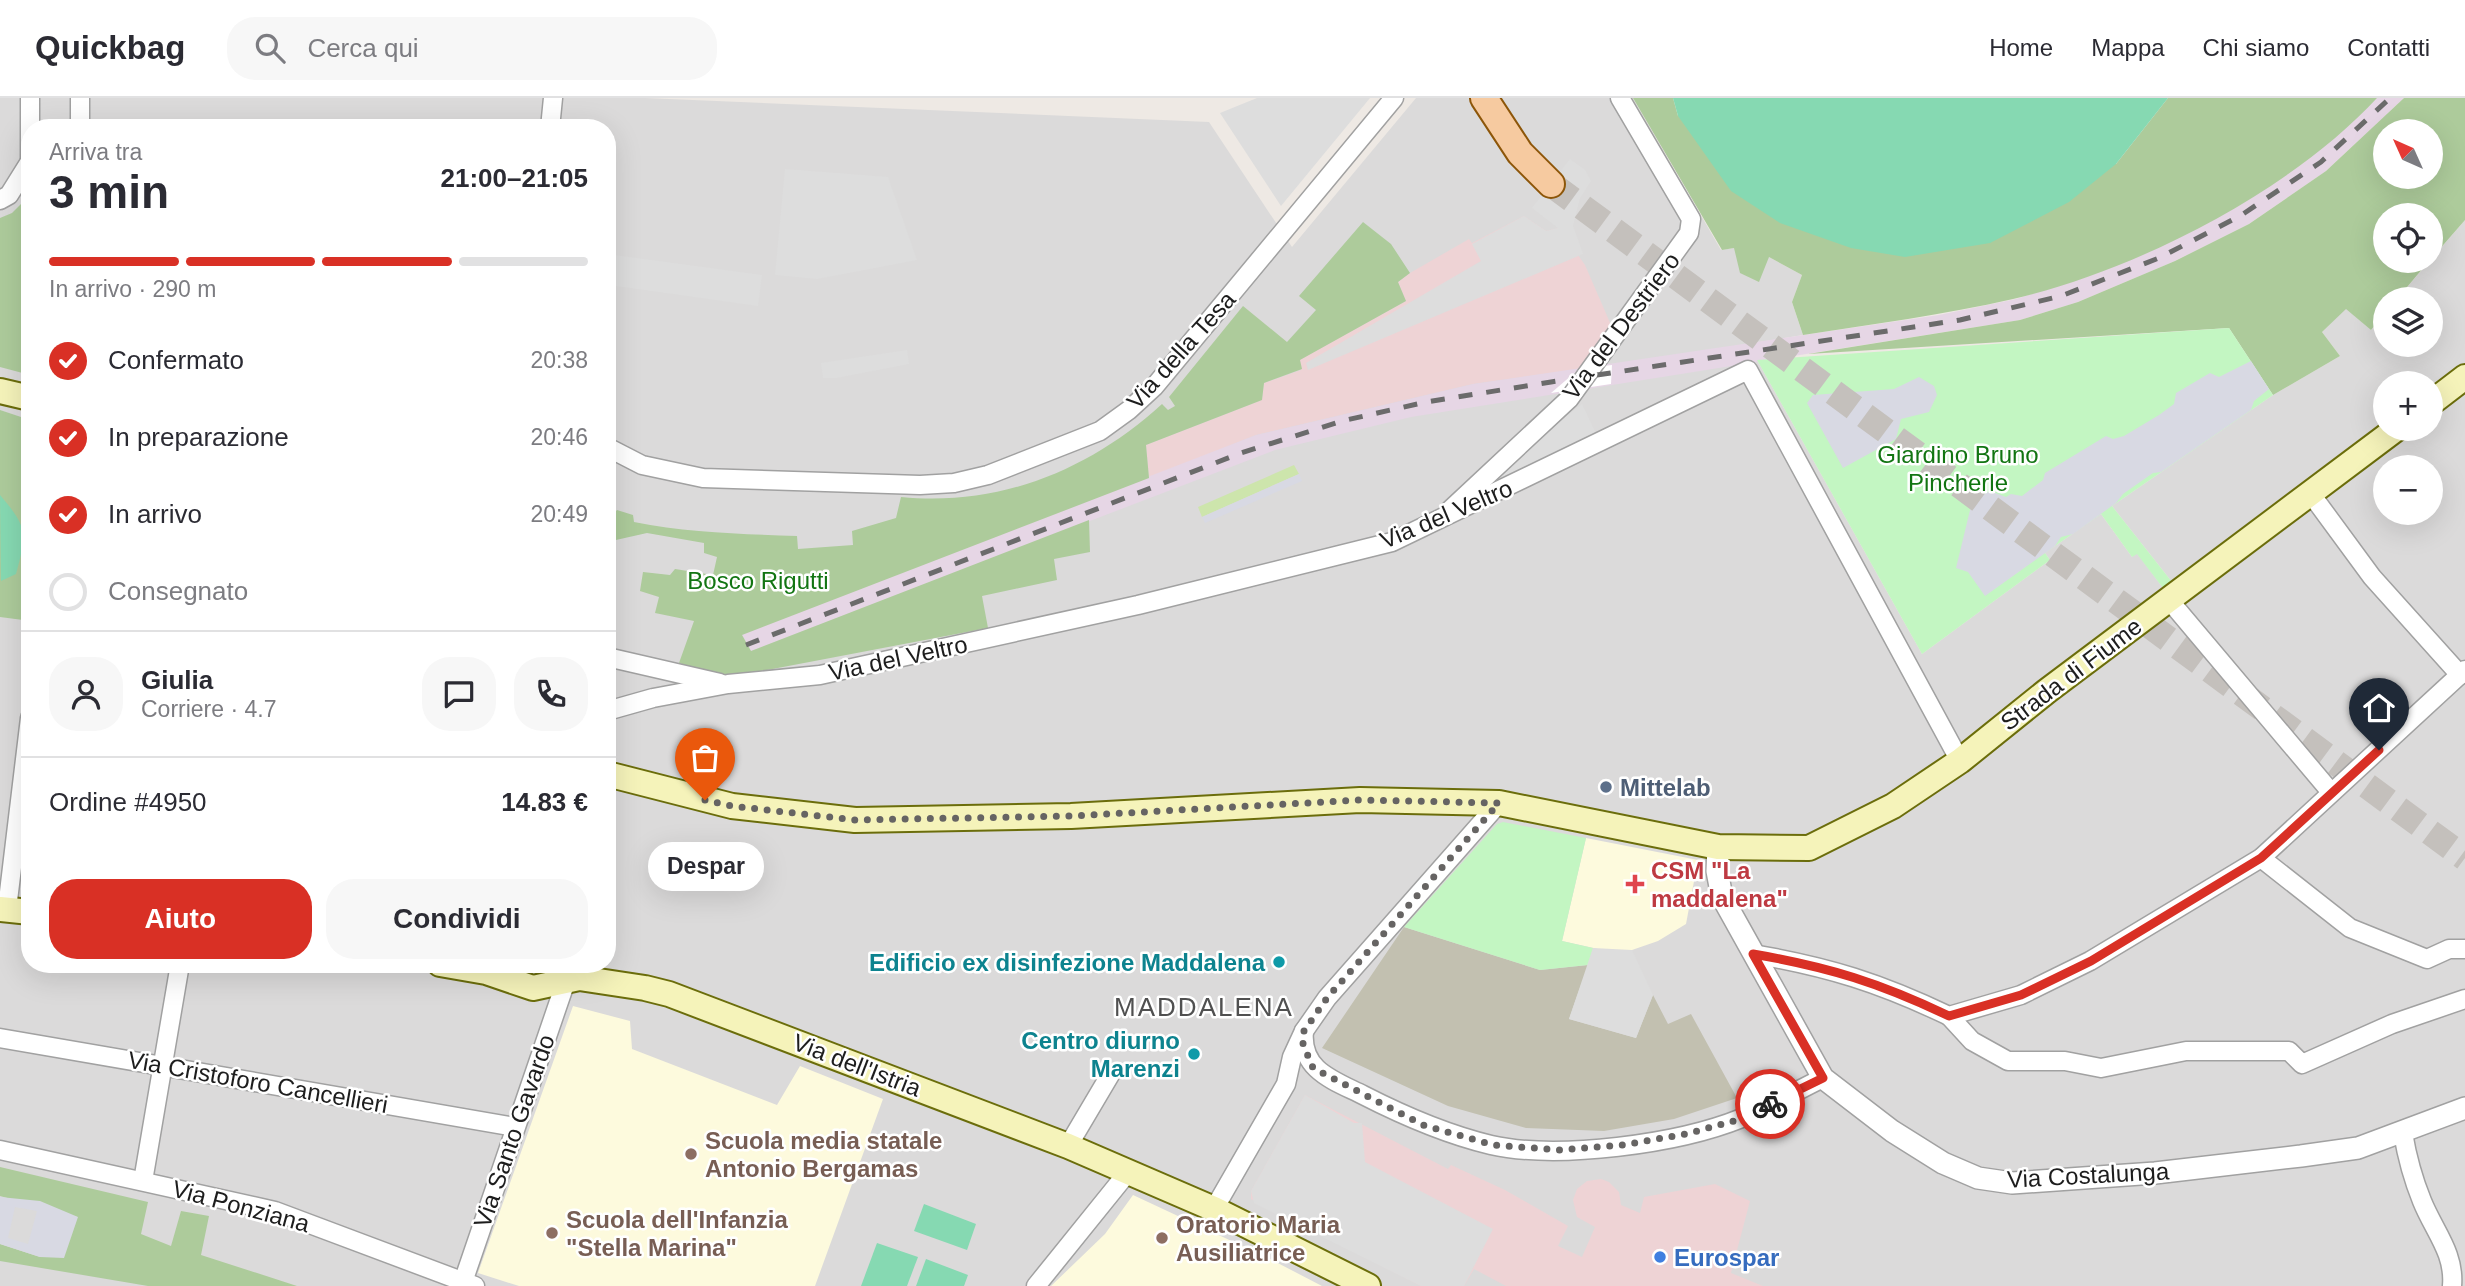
<!DOCTYPE html>
<html lang="it">
<head>
<meta charset="utf-8">
<style>
	body { margin:0; font-family:Arial,sans-serif; background:#f7f7f7; color:#2b2b33; height:100vh; display:flex; flex-direction:column; font-size:26px; white-space:nowrap }
	* { box-sizing:border-box; margin:0 }
	p { font-size:23px; color:#7c7c81 }
	.icon { flex:none; width:38px; height:38px; fill:none; stroke:currentColor; stroke-width:2; stroke-linecap:round; stroke-linejoin:round }
	.map { position:relative; flex:1; overflow:hidden }
	.panel { position:absolute; left:21px; top:21px; width:595px; height:854px; display:flex; flex-direction:column; background:#fff; border-radius:28px; box-shadow:0 7px 28px #0002 }
	.panel>* { flex:none }
	.needle { width:46px; rotate:315deg }
	.fabs { position:absolute; left:2373px; top:21px; display:grid; gap:14px }
	.fabs a { display:grid; place-items:center; width:70px; height:70px; border-radius:50%; background:#fff; box-shadow:0 7px 28px #0002; font-size:35px }
	.pin { position:absolute; display:grid; place-items:center; width:60px; height:60px; color:#fff; margin:-72px -30px; border-radius:50% 50% 50% 0; rotate:-45deg; box-shadow:0 0 7px #0007 }
	.pin .icon { rotate:45deg }
	.courier { position:absolute; display:grid; place-items:center; width:70px; height:70px; margin:-35px; border:5px solid #d93025; border-radius:50%; background:#fff; color:#222; box-shadow:0 2px 9px #0007 }
	.bubble { position:absolute; height:49px; border-radius:24px; background:#fff; box-shadow:0 7px 28px #0002; font-size:23px; font-weight:800; line-height:49px; text-align:center }
	.overview em { font-style:normal; font-weight:800 }
	.overview div { display:flex; flex-direction:column-reverse }
	.overview { display:flex; align-items:center; justify-content:space-between; height:119px; padding:0 28px }
	h1 { font-size:46px; font-weight:800; line-height:52px }
	.bar { display:grid; grid-template-columns:repeat(4,1fr); gap:10px 7px; align-content:center; height:84px; padding:0 28px }
	.bar i { height:9px; border-radius:5px; background:#e1e1e2 }
	.bar .current { background:#d93025 }
	.bar p { grid-column:span 4 }
	.line { display:flex; align-items:center; gap:18px; padding:0 28px; border-top:2px solid #e1e1e2 }
	.line div { flex:1 }
	.round { display:grid; place-items:center; flex:none; width:74px; height:74px; border-radius:28px; background:#f7f7f7 }
	ol { padding:0 28px; list-style:none }
	li { display:flex; align-items:center; gap:21px; height:77px }
	li p { margin-inline-start:auto }
	li .icon { padding:7px; border-radius:50%; background:#d93025; color:#fff; stroke-width:4 }
	li:last-child { color:#7c7c81 }
	li i { width:38px; height:38px; border:4px solid #e1e1e2; border-radius:50% }
	.action { display:flex; gap:14px; margin-top:auto; padding:14px 28px }
	.action a { flex:1; height:80px; border-radius:28px; background:#d93025; color:#fff; font-size:28px; font-weight:800; line-height:80px; text-align:center }
	.action a+a { background:#f7f7f7; color:#2b2b33 }
	header { display:flex; align-items:center; gap:42px; box-sizing:border-box; height:98px; padding:0 35px; background:#fff; border-bottom:2px solid #e1e1e2 }
	header strong { font-size:33px }
	nav { display:flex; gap:38px; margin-inline-start:auto; font-size:24px }
	.search { width:490px; height:63px; background:#f7f7f7; display:flex; align-items:center; gap:18px; box-sizing:border-box; padding:0 24px; border-radius:28px; color:#7c7c81; font-size:26px }
	.map>svg:first-child { display:block }
	.residential { fill:#dbdada; fill-rule:evenodd }
	.commercial { fill:#eed3d5 }
	.industrial { fill:#e6d6e5 }
	.education { fill:#fdfadd }
	.construction { fill:#c2c0b0 }
	.grass { fill:#cde5ac }
	.forest { fill:#adcb9b; fill-rule:evenodd }
	.park { fill:#c3f6c2 }
	.pitch { fill:#86d9b2 }
	.parking { fill:#ddd }
	.plaza { fill:#d8d9e3; fill-rule:evenodd }
	.pier { fill:#fff }
	.lines { fill:none; stroke-linecap:round; stroke-linejoin:round }
	.primary-tunnel { stroke:#c4c0bc; stroke-width:26; stroke-dasharray:26 13; stroke-linecap:butt }
	.minor-casing { stroke:#a1a1a1; stroke-width:21 }
	.tertiary-casing { stroke:#a1a1a1; stroke-width:24 }
	.secondary-casing { stroke:#6b6d0b; stroke-width:28 }
	.primary-casing { stroke:#8d5609; stroke-width:30 }
	.minor { stroke:#fff; stroke-width:18 }
	.tertiary { stroke:#fff; stroke-width:21 }
	.secondary { stroke:#f5f3ba; stroke-width:24 }
	.primary { stroke:#f6caa0; stroke-width:26 }
	.rail { stroke:#6b6b6b; stroke-width:5; stroke-dasharray:14 14; stroke-linecap:butt }
	.done { stroke:#666463; stroke-width:7; stroke-dasharray:0 12.6 }
	.route { stroke:#d93025; stroke-width:9 }
	.service-dot { fill:#5c6f8a; stroke:#fff; stroke-width:2.5 }
	.health-dot { fill:#e0444e; stroke:#fff; stroke-width:2.5 }
	.culture-dot { fill:#0f9aa8; stroke:#fff; stroke-width:2.5 }
	.education-dot { fill:#8d6e63; stroke:#fff; stroke-width:2.5 }
	.shop-dot { fill:#3f7fe0; stroke:#fff; stroke-width:2.5 }
	.labels { text-anchor:middle; dominant-baseline:central; stroke-width:5; stroke-linejoin:round; paint-order:stroke }
	.street-label { font-size:24px; fill:#1d1d1d; stroke:#fff }
	.park-label { font-size:24px; fill:#127512; stroke:#fff }
	.service-label { font-size:24px; font-weight:bold; fill:#4e5e75; stroke:#fff; text-anchor:start }
	.health-label { font-size:24px; font-weight:bold; fill:#be3a42; stroke:#fff; text-anchor:start }
	.culture-label { font-size:24px; font-weight:bold; fill:#0d838f; stroke:#fff; text-anchor:end }
	.education-label { font-size:24px; font-weight:bold; fill:#785e54; stroke:#fff; text-anchor:start }
	.shop-label { font-size:24px; font-weight:bold; fill:#366cbe; stroke:#fff; text-anchor:start }
	.neighbourhood-label { font-size:26px; letter-spacing:2px; fill:#505050; stroke:#fff }
</style>
</head>
<body>
<header>
<strong>Quickbag</strong>
<div class="search"><svg class="icon" aria-label="search" viewBox="0 0 24 24"><circle cx="10" cy="10" r="6"/><path d="M15 15l6 6"/></svg>Cerca qui</div>
<nav><a>Home</a><a>Mappa</a><a>Chi siamo</a><a>Contatti</a></nav>
</header>
<div class="map">
<svg width="2465" height="1188" viewBox="0 0 2465 1188">
	<rect width="100%" height="100%" fill="#eee9e4"/>
	<path class="residential" d="M0,0h645l564,24 83,125 124,-149h217l88,152 13,-2 35,9 33,18 -10,27 11,33 -190,30 -1,19 145,-24 165,294 128,-94 -5,-7 56,-39 31,43 5,-4 26,35 9,-6 -60,-76 161,-111 67,-39 -18,-24 24,-24 25,22 14,-17v32h46v-46h-34l68,-79v1066h-2465zM30,30h577v836h-577zM2385,285h46v46h-46zM2385,369h46v46h-46z"/>
	<g class="commercial">
		<path d="M1524,118l22,15 13,-3 26,37 26,60 -32,44 -106,15 -217,51 -107,43 -3,-33 116,-45 2,-17 37,-13 -2,-10 107,-59 -8,-19 12,-9 59,-34 3,4z"/>
		<path d="M1305,997l143,74 3,-4 54,25 63,36 -10,20 24,11 13,-30 -18,-10 -4,-17 4,-11 10,-8 14,-2 8,3 10,10 2,13 19,8 4,-16 71,-13 35,17 -19,72 32,13h-257l-32,-17 -10,17h-43l-170,-87v-8z"/>
	</g>
	<path class="industrial" d="M2377,0h27l-78,73 -77,53 -74,37 -97,41 -58,18 -609,97 -136,33 -524,201 -9,-17 514,-199 217,-51 466,-69 77,-16 80,-26 55,-22 151,-87z"/>
	<g class="education">
		<path d="M1586,740l112,22 -12,64 -28,17 -26,9 -25,1 -45,-10z"/>
		<path d="M573,908l57,15 2,28 145,56 23,-39 83,33 -68,187h-296l-41,-13z"/>
		<path d="M1133,1097l137,64 52,27h-271l54,-52z"/>
	</g>
	<path class="construction" d="M1404,829l136,43 48,-5 -19,54 67,19 17,-43 15,29 23,-10 46,84 -63,21 -70,12 -78,-3 -78,-22 -126,-58z"/>
	<path class="grass" d="M1294,367l5,9 -97,43 -4,-10z"/>
	<g class="forest">
		<path d="M1633,0h40l5,18 438,48 52,-66h209c-87,94 -240,172 -364,201 -70,16 -140,25 -210,36l-11,-33 10,-27 -33,-18 -10,25 -19,-9 -6,-25 -12,2z"/>
		<path d="M2404,0h61v122l-34,39v-44h-46v46h44l-32,38h-12v14l-14,17 -25,-21 -24,23 18,24 -67,39 -44,-67 -421,26 212,-34 58,-18 97,-41 74,-37 77,-53zM2385,33h46v46h-46z"/>
		<path d="M30,97v180l-30,-8v-149l12,-5z"/>
		<path d="M1363,124l28,22 19,29 -12,9 8,19 -106,59 2,9 -38,14 -2,17 -116,45 3,33 -407,157 9,16 338,-131 1,32 -36,7 3,21 -75,16 6,32 -263,50 -46,-15 15,-42 -39,-8 4,-16 -19,-6 3,-19 27,3 5,-6 38,6 4,-18 -13,-4v-10l-57,-10 -40,9v-21l10,-11 16,5 1,7c54,11 108,12 163,14l1,13 55,-4 -1,-14 44,-13 5,-21c98,10 189,-27 261,-93l6,6 7,-4 -6,-9 74,-91 44,36 29,-32 -17,-14z"/>
		<path d="M0,312l30,10v149l-7,51 -23,-3z"/>
		<path d="M0,1069l148,35 -7,32 30,12 10,-35 28,5 -8,39 96,31h-149l-148,-25v-17l40,13 37,-40 -77,-21z"/>
	</g>
	<g class="park">
		<path d="M2229,230l44,67 -161,111 60,76 -9,6 -26,-34 -5,3 -31,-43 -56,39 5,7 -128,94 -165,-294z"/>
		<path d="M1503,724l83,16 -24,103 31,7 -5,17 -48,5 -136,-43 93,-103z"/>
	</g>
	<g class="pitch">
		<path d="M1673,0h495l-52,66 -47,38 -79,41 -85,14 -54,-9 -71,-25 -49,-32 -53,-75z"/>
		<path d="M0,397c28,33 27,38 16,79l-15,7z"/>
		<path d="M924,1106l52,20 -9,26 -53,-19z"/>
		<path d="M877,1145l41,14 -11,29h-46z"/>
		<path d="M926,1161l42,16 -4,11h-48z"/>
	</g>
	<g class="parking">
		<path d="M1257,0h113l-89,108 -61,-93z"/>
		<path d="M1570,61l15,11 6,11 -11,17 -7,28 10,28 -275,116 -2,-7 175,-102 -9,-17 52,-28 22,15 12,-3 -26,-20z"/>
		<path d="M785,71l103,8 29,83 -100,19 -42,-4z"/>
		<path d="M607,156l155,21 -4,31 -149,-21z"/>
		<path d="M907,252l2,14 -73,14h-13l-2,-15z"/>
		<path d="M1582,306l17,36 -114,48 34,-34z"/>
		<path d="M1593,850l39,2 21,45 -17,43 -67,-19z"/>
		<path d="M1305,997l49,28h8l3,39 128,67 -29,57h-43l-167,-83 -3,-12z"/>
	</g>
	<g class="plaza">
		<path d="M2251,263l18,28 -15,12 -3,9 -90,62 -8,1 -30,21 -7,9 -43,31 -12,3 -6,9 -70,50 -17,-24 -12,-4 15,-62 10,-10 9,-5 16,6 5,-3 11,2 21,-16 2,-7 61,-37 7,3 11,-3 35,-21 15,-11 2,-11 34,-20 9,4z"/>
		<path d="M1919,279l15,9 3,9 -8,17 -28,7 -5,20 -53,29 -36,-65 6,-8 81,-6z"/>
		<path d="M1299,376l3,7 -97,42 -3,-6z"/>
		<path d="M0,1099l40,4 38,16 -14,41 -24,-1 -40,-13zM15,1109l22,4 -9,33 -20,-6z"/>
	</g>
	<path class="pier" d="M1612,267l-1,19 -60,9 28,-24z"/>
	<g class="lines">
		<path class="primary-tunnel" d="M1551,86l914,674"/>
		<g class="minor-casing">
			<g id="minor">
				<path d="M80,0v30"/>
				<path d="M550,30l3,-30"/>
				<path d="M30,65v-65"/>
				<path d="M0,102l9,-5 20,-32"/>
				<path d="M607,349l35,18 61,13 217,7 34,-2 34,-8 112,-44 29,-21 25,-23 240,-289"/>
				<path d="M2311,396l61,83 88,98"/>
				<path d="M1450,412l119,-111 120,-166 2,-14 -71,-121"/>
				<path d="M2169,502l161,191"/>
				<path d="M607,559l113,26"/>
				<path d="M607,613l46,-13 75,-14 92,-9 318,-70 254,-63 356,-172 212,391"/>
				<path d="M2261,760l89,70 77,31 22,-10h16"/>
				<path d="M7,811l23,-191"/>
				<path d="M1753,856c76,13 127,29 196,62l72,-21 69,-34 171,-103 204,-188"/>
				<path d="M1949,918l23,25 36,20h57l36,7 85,-17h103l13,13 90,-40 73,-25"/>
				<path d="M1304,933c-4,39 29,49 59,64 41,21 82,39 128,50 67,15 187,-1 251,-27 27,-11 54,-27 81,-40"/>
				<path d="M0,940l515,89"/>
				<path d="M2403,1035c4,24 10,46 19,68 12,30 33,52 30,85"/>
				<path d="M1068,1048l42,-71"/>
				<path d="M0,1052l275,61 200,75"/>
				<path d="M143,1083l37,-217"/>
				<path d="M1214,1111l72,-125 6,-27 12,-26 23,-33 172,-195"/>
				<path d="M463,1184l103,-301"/>
				<path d="M1036,1188l92,-114"/>
			</g>
		</g>
		<g class="tertiary-casing">
			<path id="tertiary" d="M1718,749l-1,24 5,26 101,181 69,53 51,32 35,15 34,5 143,-10 146,-17 57,-8 107,-40"/>
		</g>
		<g class="secondary-casing">
			<g id="secondary">
				<path d="M0,293l30,7"/>
				<path d="M2431,305l34,-26"/>
				<path d="M607,676l125,32 123,14 216,-4 289,-16 139,3 219,44 91,1 84,-42 67,-45 87,-70 349,-262"/>
				<path d="M0,811l30,3"/>
				<path d="M440,866l46,8 47,16 46,-10 66,10 24,6 399,152 146,63 154,77"/>
			</g>
		</g>
		<g class="primary-casing">
			<path id="primary" d="M1484,0l36,55 31,31"/>
		</g>
		<use href="#minor" class="minor"/>
		<use href="#tertiary" class="tertiary"/>
		<use href="#secondary" class="secondary"/>
		<use href="#primary" class="primary"/>
		<path class="rail" d="M746,547l495,-192 101,-32 84,-19 125,-20 409,-62 101,-24 98,-38 81,-42 81,-54 69,-64"/>
	</g>
	<g class="lines">
		<path class="done" d="M705,702l27,6 123,14 216,-4 289,-16 139,3 -172,195 -23,33 -1,13 10,24 110,57 70,20 67,5 63,-5 63,-11 55,-15 29,-15"/>
		<path class="route" d="M1770,1006l53,-26 -70,-124c76,13 127,29 196,62l72,-21 70,-34 170,-103 118,-108"/>
	</g>
	<circle class="service-dot" cx="1606" cy="689" r="7"/>
	<path class="health-dot" d="M1631.5 775.5h7v7h7v7h-7v7h-7v-7h-7v-7h7z"/>
	<g class="culture-dot">
		<circle cx="1279" cy="864" r="7"/>
		<circle cx="1194" cy="956" r="7"/>
	</g>
	<g class="education-dot">
		<circle cx="691" cy="1056" r="7"/>
		<circle cx="552" cy="1135" r="7"/>
		<circle cx="1162" cy="1140" r="7"/>
	</g>
	<circle class="shop-dot" cx="1660" cy="1159" r="7"/>
	<g class="labels">
		<g class="street-label">
			<text transform="translate(1621 228) rotate(-53)">Via del Destriero</text>
			<text transform="translate(1181 252) rotate(-48)">Via della Tesa</text>
			<text transform="translate(1446 416) rotate(-23)">Via del Veltro</text>
			<text transform="translate(898 560) rotate(-12)">Via del Veltro</text>
			<text transform="translate(2071 576) rotate(-37)">Strada di Fiume</text>
			<text transform="translate(857 967) rotate(21)">Via dell'Istria</text>
			<text transform="translate(258 984) rotate(10)">Via Cristoforo Cancellieri</text>
			<text transform="translate(514 1033) rotate(-71)">Via Santo Gavardo</text>
			<text transform="translate(2088 1077) rotate(-3)">Via Costalunga</text>
			<text transform="translate(241 1108) rotate(15)">Via Ponziana</text>
		</g>
		<g class="park-label">
			<text x="1958" y="356">Giardino Bruno<tspan x="1958" dy="28">Pincherle</tspan></text>
			<text x="758" y="482">Bosco Rigutti</text>
		</g>
		<g class="service-label">
			<text x="1620" y="689">Mittelab</text>
		</g>
		<g class="health-label">
			<text x="1651" y="772">CSM "La<tspan x="1651" dy="28">maddalena"</tspan></text>
		</g>
		<g class="culture-label">
			<text x="1265" y="864">Edificio ex disinfezione Maddalena</text>
			<text x="1180" y="942">Centro diurno<tspan x="1180" dy="28">Marenzi</tspan></text>
		</g>
		<g class="education-label">
			<text x="705" y="1042">Scuola media statale<tspan x="705" dy="28">Antonio Bergamas</tspan></text>
			<text x="566" y="1121">Scuola dell'Infanzia<tspan x="566" dy="28">"Stella Marina"</tspan></text>
			<text x="1176" y="1126">Oratorio Maria<tspan x="1176" dy="28">Ausiliatrice</tspan></text>
		</g>
		<g class="shop-label">
			<text x="1674" y="1159">Eurospar</text>
		</g>
		<g class="neighbourhood-label">
			<text x="1204" y="909">MADDALENA</text>
		</g>
	</g>
</svg>
<div class="fabs">
<a><svg class="needle" viewBox="-14 -14 28 28"><path d="M0-13l5 13h-10z" fill="#e53935"/><path d="M0 13l5-13h-10z" fill="#7c7c81"/></svg></a>
<a><svg class="icon" aria-label="locate" viewBox="0 0 24 24"><circle cx="12" cy="12" r="6"/><path d="M12 2v4M12 18v4M2 12h4M18 12h4"/></svg></a>
<a><svg class="icon" aria-label="layers" viewBox="0 0 24 24"><path d="M12 4l9 5-9 5-9-5zM3 14l9 5 9-5"/></svg></a>
<a>+</a>
<a>−</a>
</div>
<div class="pin" style="left:705px;top:702px;background:#ea580c"><svg class="icon" aria-label="bag" viewBox="0 0 24 24"><path d="M5 8h14l-1 12H6zM9 8a3 3 0 0 1 6 0"/></svg></div>
<div class="pin" style="left:2379px;top:652px;background:#1f2937"><svg class="icon" aria-label="home" viewBox="0 0 24 24"><path d="M3 11l9-7 9 7M6 9v11h12V9"/></svg></div>
<div class="courier" style="left:1770px;top:1006px"><svg class="icon" aria-label="bike" viewBox="0 0 24 24"><circle cx="6" cy="16" r="4"/><circle cx="18" cy="16" r="4"/><path d="M6 16l4-8h5l3 8M10 8l3 8H6M13 5h3"/></svg></div>
<div class="bubble" style="left:648px;top:744px;width:116px">Despar</div>
<section class="panel">
<div class="overview"><div><h1>3 min</h1><p>Arriva tra</p></div><em>21:00–21:05</em></div>
<div class="bar"><i class="current"></i><i class="current"></i><i class="current"></i><i></i><p>In arrivo · 290 m</p></div>
<ol>
<li><svg class="icon" aria-label="check" viewBox="0 0 24 24"><path d="M5 12l5 5 9-10"/></svg>Confermato<p>20:38</p></li>
<li><svg class="icon" aria-label="check" viewBox="0 0 24 24"><path d="M5 12l5 5 9-10"/></svg>In preparazione<p>20:46</p></li>
<li><svg class="icon" aria-label="check" viewBox="0 0 24 24"><path d="M5 12l5 5 9-10"/></svg>In arrivo<p>20:49</p></li>
<li><i></i>Consegnato</li>
</ol>
<div class="line" style="height:126px"><a class="round"><svg class="icon" aria-label="person" viewBox="0 0 24 24"><circle cx="12" cy="8" r="4"/><path d="M4 21q1-7 8-7t8 7"/></svg></a><div><b>Giulia</b><p>Corriere · 4.7</p></div><a class="round"><svg class="icon" aria-label="chat" viewBox="0 0 24 24"><path d="M4 5h16v11H9l-5 4z"/></svg></a><a class="round"><svg class="icon" aria-label="phone" viewBox="0 0 24 24"><path d="M5 4h4l2 5-3 2q2 4 5 5l2-3 5 2v4C11 20 4 13 5 4z"/></svg></a></div>
<div class="line" style="height:91px"><div>Ordine #4950</div><b>14.83 €</b></div>
<div class="action"><a>Aiuto</a><a>Condividi</a></div>
</section>
</div>
</body>
</html>
